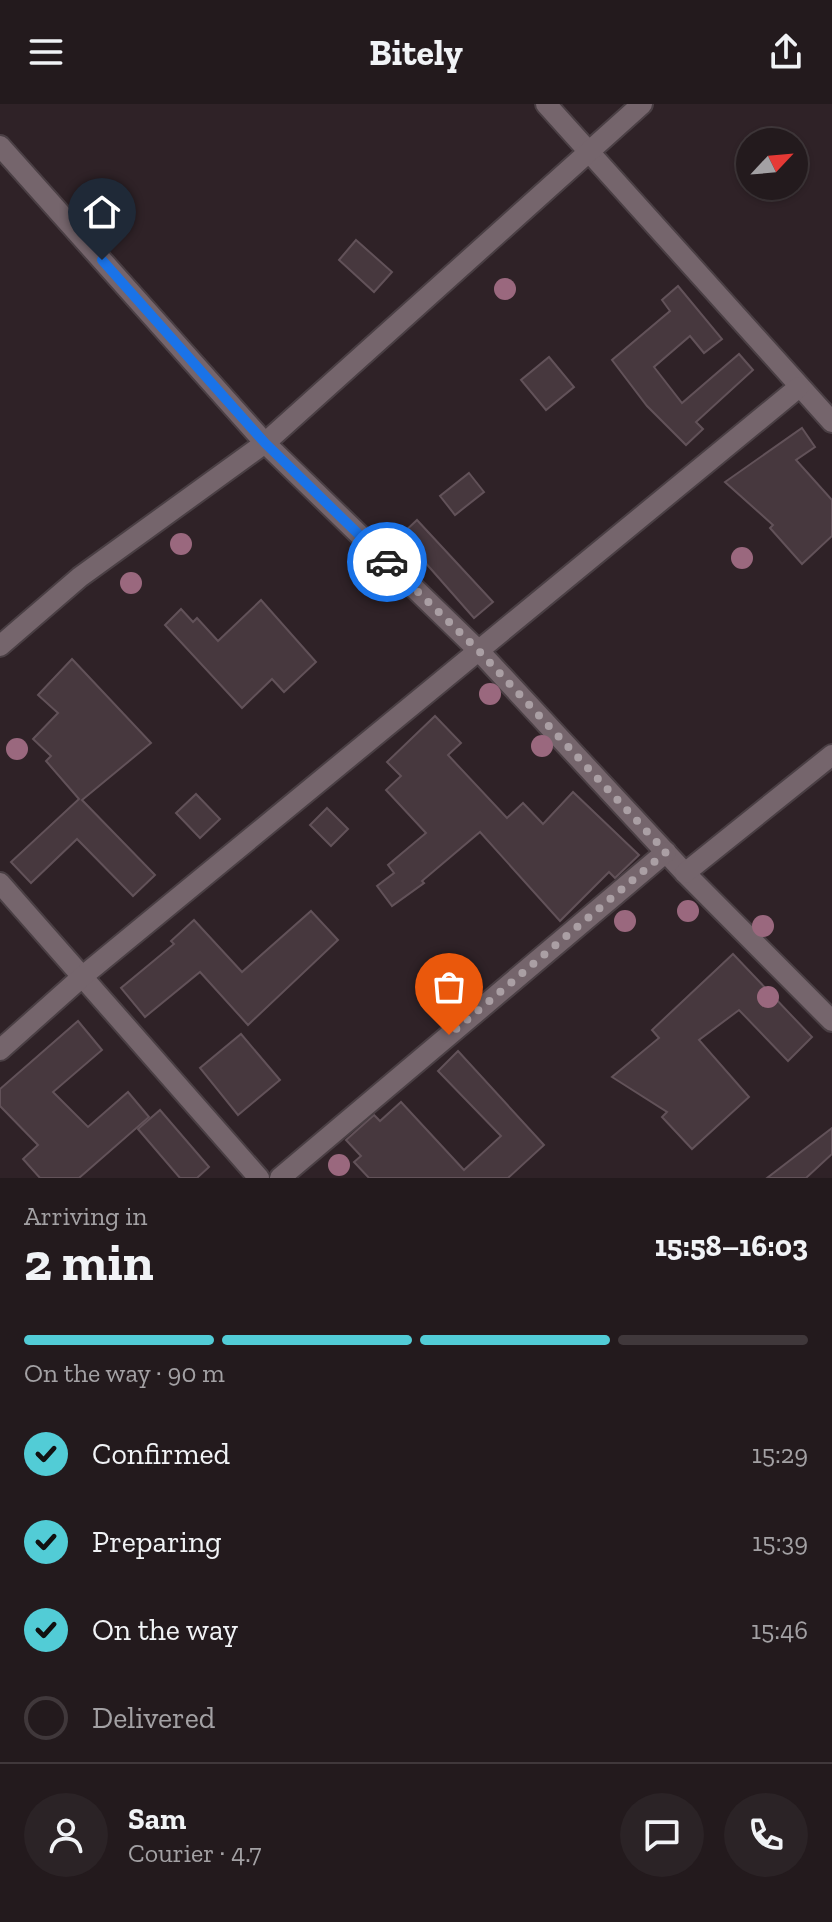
<!DOCTYPE html>
<html lang="en">
<head>
<meta charset="utf-8">
<style>
	body { margin:0; font-family:"Zilla Slab",serif; background:#2b2326; color:#f1f3f6; height:100vh; display:flex; flex-direction:column; font-size:30px; white-space:nowrap }
	* { box-sizing:border-box; margin:0 }
	p { font-size:26px; color:#a3a1a4 }
	.icon { flex:none; width:44px; height:44px; fill:none; stroke:currentColor; stroke-width:2; stroke-linecap:round; stroke-linejoin:round }
	.map { position:relative; height:1074px; overflow:hidden }
	.sheet { display:flex; flex-direction:column; background:#231a1d; flex:1 }
	.sheet>* { flex:none }
	.needle { width:52px; rotate:64deg }
	.fabs { position:absolute; left:736px; top:24px; display:grid; gap:16px }
	.fabs a { display:grid; place-items:center; width:72px; height:72px; border-radius:50%; background:#231a1d; box-shadow:0 2px 6px #0004,0 0 0 2px #40383b; font-size:40px }
	.pin { position:absolute; display:grid; place-items:center; width:68px; height:68px; color:#fff; margin:-82px -34px; border-radius:50% 50% 50% 0; rotate:-45deg; box-shadow:0 0 8px #0007 }
	.pin .icon { rotate:45deg }
	.courier { position:absolute; display:grid; place-items:center; width:80px; height:80px; margin:-40px; border:6px solid #1a73e8; border-radius:50%; background:#fff; color:#222; box-shadow:0 2px 10px #0007 }
	.overview em { font-style:normal; font-weight:800 }
	.overview div { display:flex; flex-direction:column-reverse }
	.overview { display:flex; align-items:center; justify-content:space-between; height:136px; padding:0 24px }
	h1 { font-size:52px; font-weight:800; line-height:60px }
	.bar { display:grid; grid-template-columns:repeat(4,1fr); gap:12px 8px; align-content:center; height:96px; padding:0 24px }
	.bar i { height:10px; border-radius:6px; background:#40383b }
	.bar .selected { background:#52ccd6 }
	.bar p { grid-column:span 4 }
	.line { display:flex; align-items:center; gap:20px; padding:0 24px; border-top:2px solid #40383b }
	.line div { flex:1 }
	.round { display:grid; place-items:center; flex:none; width:84px; height:84px; border-radius:42px; background:#2b2326 }
	ol { padding:0 24px; list-style:none }
	li { display:flex; align-items:center; gap:24px; height:88px }
	li p { margin-inline-start:auto }
	li .icon { padding:8px; border-radius:50%; background:#52ccd6; color:#111; stroke-width:4 }
	li:last-child { color:#a3a1a4 }
	li i { width:44px; height:44px; border:4px solid #40383b; border-radius:50% }
	header { display:flex; justify-content:space-between; align-items:center; height:104px; padding:0 24px; background:#231a1d; font-size:36px; font-weight:800 }
	.map>svg:first-child { display:block }
	.building { fill:#47383e; stroke:#625259; stroke-width:2 }
	.lines { fill:none; stroke-linecap:round; stroke-linejoin:round }
	.street-casing { stroke:#4a3f44; stroke-width:24 }
	.street { stroke:#75656c; stroke-width:20 }
	.tree { fill:#9a687e }
	.done { stroke:#aa9fa4; stroke-width:8; stroke-dasharray:0 14.4 }
	.route { stroke:#1a73e8; stroke-width:10 }
</style>
</head>
<body>
<header><svg class="icon" aria-label="menu" viewBox="0 0 24 24"><path d="M4 6h16M4 12h16M4 18h16"/></svg>Bitely<svg class="icon" aria-label="share" viewBox="0 0 24 24"><path d="M12 15V3M7 8l5-5 5 5M5 13v7h14v-7"/></svg></header>
<div class="map">
<svg width="832" height="1074" viewBox="0 0 832 1074">
	<rect width="100%" height="100%" fill="#2f2227"/>
	<g class="building">
		<path d="M356,136l36,32 -18,20 -35,-32z"/>
		<path d="M678,182l44,53 -18,14 -14,-17 -36,31 28,36 57,-49 14,16 -57,52 7,7 -17,16 -39,-39 -35,-46 58,-49 -8,-11z"/>
		<path d="M549,253l25,30 -28,23 -25,-30z"/>
		<path d="M802,324l13,19 -19,13 36,40v36l-30,28 -32,-36 3,-3 -48,-43z"/>
		<path d="M469,369l15,19 -29,23 -15,-19z"/>
		<path d="M417,416l76,82 -19,16 -73,-83z"/>
		<path d="M261,496l55,62 -32,30 -12,-13 -30,29 -77,-83 16,-16 12,13 4,-4 21,23z"/>
		<path d="M72,555l79,84 -69,57 73,75 -22,21 -56,-57 -46,44 -20,-21 68,-63 -33,-38 5,-5 -18,-17 25,-26 -20,-18z"/>
		<path d="M435,612l26,27 -13,12 59,63 16,-15 20,21 30,-32 66,63 -24,23 -6,-6 -49,49 -80,-89 -58,49 2,2 -32,23 -15,-20 17,-13 -6,-8 38,-32 -40,-43 15,-14 -14,-14z"/>
		<path d="M196,690l24,25 -20,19 -24,-25z"/>
		<path d="M327,704l21,21 -17,17 -21,-21z"/>
		<path d="M311,807l27,29 -90,85 -48,-53 -55,45 -24,-29 53,-44 -3,-3 23,-21 48,52z"/>
		<path d="M733,850l79,83 -24,24 -49,-51 -40,30 50,57 -57,52 -30,-32 5,-5 -55,-35 47,-39 -7,-8z"/>
		<path d="M78,917l24,29 -49,42 35,35 40,-35 21,25 -70,61h-39l-17,-19 15,-14 -38,-39v-17z"/>
		<path d="M241,930l39,46 -42,35 -38,-47z"/>
		<path d="M458,947l86,94 -36,33h-139l-15,-16 7,-6 -15,-16 28,-25 6,6 21,-19 63,68 37,-34 -63,-65z"/>
		<path d="M160,1006l49,57 -12,11h-17l-42,-49z"/>
		<path d="M832,1024v26l-26,24h-39z"/>
	</g>
	<g class="lines">
		<g class="street-casing">
			<g id="street">
				<path d="M546,0l286,318"/>
				<path d="M0,42l265,297 215,209 205,221 147,148"/>
				<path d="M0,542l80,-69 185,-134 377,-339"/>
				<path d="M685,769l147,-118"/>
				<path d="M0,779l259,295"/>
				<path d="M0,946l83,-74 716,-589"/>
				<path d="M280,1074l386,-326"/>
			</g>
		</g>
		<use href="#street" class="street"/>
	</g>
	<g class="tree">
		<circle cx="505" cy="185" r="11"/>
		<circle cx="181" cy="440" r="11"/>
		<circle cx="742" cy="454" r="11"/>
		<circle cx="131" cy="479" r="11"/>
		<circle cx="490" cy="590" r="11"/>
		<circle cx="542" cy="642" r="11"/>
		<circle cx="17" cy="645" r="11"/>
		<circle cx="688" cy="807" r="11"/>
		<circle cx="625" cy="817" r="11"/>
		<circle cx="763" cy="822" r="11"/>
		<circle cx="768" cy="893" r="11"/>
		<circle cx="339" cy="1061" r="11"/>
	</g>
	<g class="lines">
		<path class="done" d="M387,458l93,90 186,200 -217,183"/>
		<path class="route" d="M102,156l163,183 122,119"/>
	</g>
</svg>
<div class="fabs">
<a><svg class="needle" viewBox="-14 -14 28 28"><path d="M0-13l5 13h-10z" fill="#e53935"/><path d="M0 13l5-13h-10z" fill="#a3a1a4"/></svg></a>
</div>
<div class="pin" style="left:449px;top:931px;background:#ea580c"><svg class="icon" aria-label="bag" viewBox="0 0 24 24"><path d="M5 8h14l-1 12H6zM9 8a3 3 0 0 1 6 0"/></svg></div>
<div class="pin" style="left:102px;top:156px;background:#1f2937"><svg class="icon" aria-label="home" viewBox="0 0 24 24"><path d="M3 11l9-7 9 7M6 9v11h12V9"/></svg></div>
<div class="courier" style="left:387px;top:458px"><svg class="icon" aria-label="car" viewBox="0 0 24 24"><path d="M5 17H2v-5l4-1 3-4h7l3 4 3 1v5h-3M9 17h6M6 11h13"/><circle cx="7" cy="17" r="2"/><circle cx="17" cy="17" r="2"/></svg></div>
</div>
<section class="sheet">
<div class="overview"><div><h1>2 min</h1><p>Arriving in</p></div><em>15:58–16:03</em></div>
<div class="bar"><i class="selected"></i><i class="selected"></i><i class="selected"></i><i></i><p>On the way · 90 m</p></div>
<ol>
<li><svg class="icon" aria-label="check" viewBox="0 0 24 24"><path d="M5 12l5 5 9-10"/></svg>Confirmed<p>15:29</p></li>
<li><svg class="icon" aria-label="check" viewBox="0 0 24 24"><path d="M5 12l5 5 9-10"/></svg>Preparing<p>15:39</p></li>
<li><svg class="icon" aria-label="check" viewBox="0 0 24 24"><path d="M5 12l5 5 9-10"/></svg>On the way<p>15:46</p></li>
<li><i></i>Delivered</li>
</ol>
<div class="line" style="height:144px"><a class="round"><svg class="icon" aria-label="person" viewBox="0 0 24 24"><circle cx="12" cy="8" r="4"/><path d="M4 21q1-7 8-7t8 7"/></svg></a><div><b>Sam</b><p>Courier · 4.7</p></div><a class="round"><svg class="icon" aria-label="chat" viewBox="0 0 24 24"><path d="M4 5h16v11H9l-5 4z"/></svg></a><a class="round"><svg class="icon" aria-label="phone" viewBox="0 0 24 24"><path d="M5 4h4l2 5-3 2q2 4 5 5l2-3 5 2v4C11 20 4 13 5 4z"/></svg></a></div>
</section>
</body>
</html>
